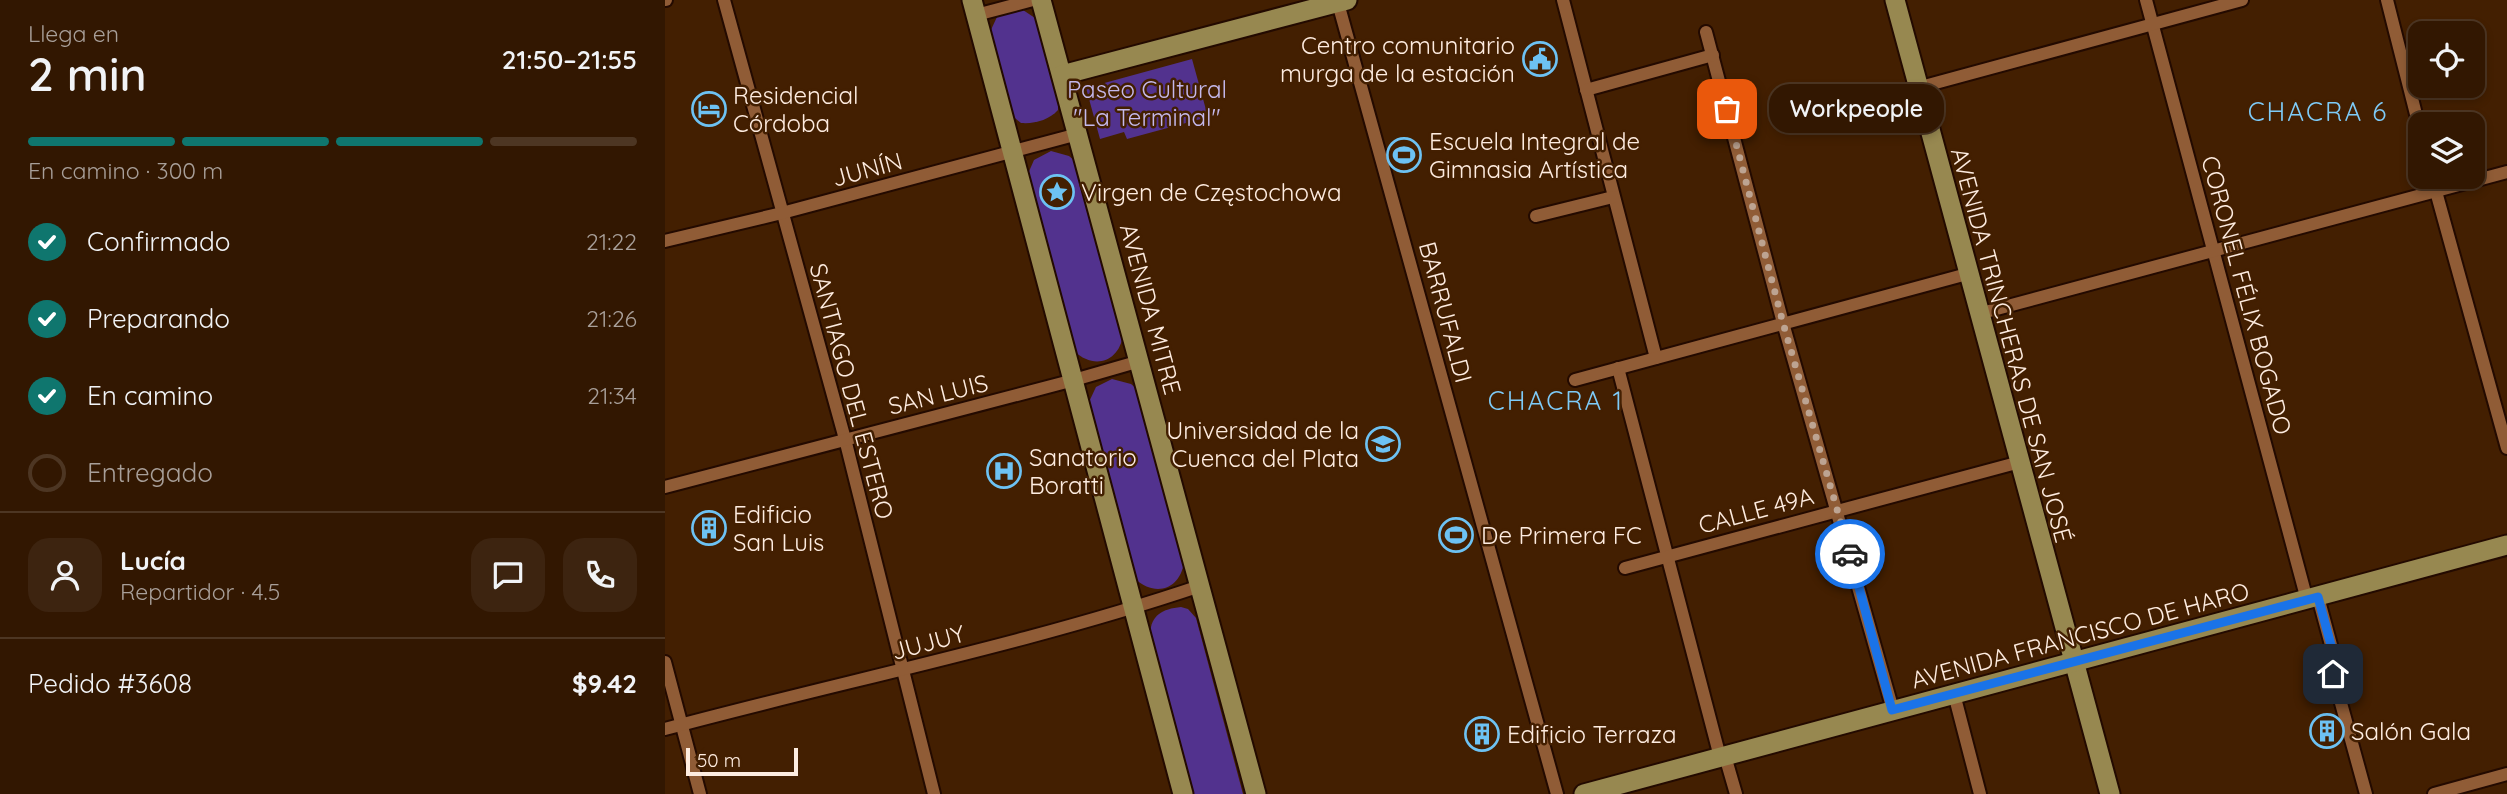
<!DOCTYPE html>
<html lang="es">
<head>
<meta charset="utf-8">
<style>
	body { margin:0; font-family:Quicksand,sans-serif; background:#3d2410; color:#f1f3f6; height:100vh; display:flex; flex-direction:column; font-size:26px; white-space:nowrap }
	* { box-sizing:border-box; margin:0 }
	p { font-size:23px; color:#a89f99 }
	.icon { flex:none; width:38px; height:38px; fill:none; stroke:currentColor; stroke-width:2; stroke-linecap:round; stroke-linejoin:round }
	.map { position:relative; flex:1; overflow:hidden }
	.sheet { display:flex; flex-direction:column; background:#321701; width:665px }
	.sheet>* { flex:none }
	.buttons { position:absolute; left:1743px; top:21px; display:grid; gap:14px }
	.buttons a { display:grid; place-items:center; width:77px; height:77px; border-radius:14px; background:#321701; box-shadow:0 4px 10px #0003,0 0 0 2px #4d3623; font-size:35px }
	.scale { position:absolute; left:21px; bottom:18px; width:112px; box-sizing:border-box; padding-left:7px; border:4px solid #feece0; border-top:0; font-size:19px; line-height:24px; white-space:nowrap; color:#feece0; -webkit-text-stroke:5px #431f01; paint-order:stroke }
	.pin { position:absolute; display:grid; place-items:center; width:60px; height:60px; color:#fff; margin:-30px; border-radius:14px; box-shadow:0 4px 10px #0006 }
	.courier { position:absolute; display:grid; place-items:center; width:70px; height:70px; margin:-35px; border:5px solid #1a73e8; border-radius:50%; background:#fff; color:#222; box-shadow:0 2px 9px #0007 }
	.bubble { position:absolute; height:49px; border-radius:21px; background:#321701; box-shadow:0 4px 10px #0003,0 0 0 2px #4d3623; font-size:23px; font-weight:600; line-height:49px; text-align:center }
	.overview em { font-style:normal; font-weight:600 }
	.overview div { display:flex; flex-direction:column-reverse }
	.overview { display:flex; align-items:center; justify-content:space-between; height:119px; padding:0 28px }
	h1 { font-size:46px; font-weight:600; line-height:52px }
	.bar { display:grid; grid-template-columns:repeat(4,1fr); gap:10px 7px; align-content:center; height:84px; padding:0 28px }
	.bar i { height:9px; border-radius:5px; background:#4d3623 }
	.bar .on { background:#0f766e }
	.bar p { grid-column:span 4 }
	.line { display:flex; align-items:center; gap:18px; padding:0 28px; border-top:2px solid #4d3623 }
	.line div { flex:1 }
	.round { display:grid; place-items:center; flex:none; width:74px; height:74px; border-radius:21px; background:#3d2410 }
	ol { padding:0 28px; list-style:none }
	li { display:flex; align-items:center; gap:21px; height:77px }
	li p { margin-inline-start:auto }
	li .icon { padding:7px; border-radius:50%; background:#0f766e; color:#fff; stroke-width:4 }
	li:last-child { color:#a89f99 }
	li i { width:38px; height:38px; border:4px solid #4d3623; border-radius:50% }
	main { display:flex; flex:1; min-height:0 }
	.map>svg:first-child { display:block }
	.green { fill:#52328e }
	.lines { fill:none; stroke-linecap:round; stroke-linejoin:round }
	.minor-casing { stroke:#230a00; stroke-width:16 }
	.primary-casing { stroke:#230a00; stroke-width:23 }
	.minor { stroke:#905c36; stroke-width:12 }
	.primary { stroke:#978850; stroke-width:19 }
	.done { stroke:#bda492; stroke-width:7; stroke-dasharray:0 12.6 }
	.route { stroke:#1a73e8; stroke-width:9 }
	.labels { text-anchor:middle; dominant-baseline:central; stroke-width:5; stroke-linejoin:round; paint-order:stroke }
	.poi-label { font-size:24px; fill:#feece0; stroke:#431f01; text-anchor:start }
	.park-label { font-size:24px; fill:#c5b9ec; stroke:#431f01 }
	.street-label { font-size:24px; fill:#feece0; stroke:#431f01 }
	.neighbourhood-label { font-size:26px; letter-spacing:2px; fill:#7ecbf8; stroke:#431f01 }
</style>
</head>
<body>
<main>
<section class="sheet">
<div class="overview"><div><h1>2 min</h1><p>Llega en</p></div><em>21:50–21:55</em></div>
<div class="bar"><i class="on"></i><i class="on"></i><i class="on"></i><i></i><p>En camino · 300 m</p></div>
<ol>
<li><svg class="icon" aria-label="check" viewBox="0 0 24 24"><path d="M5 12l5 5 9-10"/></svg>Confirmado<p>21:22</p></li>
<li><svg class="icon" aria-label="check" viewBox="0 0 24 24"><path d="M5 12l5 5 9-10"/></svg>Preparando<p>21:26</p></li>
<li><svg class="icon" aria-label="check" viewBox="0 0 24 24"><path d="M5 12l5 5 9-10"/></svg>En camino<p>21:34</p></li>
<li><i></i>Entregado</li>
</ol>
<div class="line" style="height:126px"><a class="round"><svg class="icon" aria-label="person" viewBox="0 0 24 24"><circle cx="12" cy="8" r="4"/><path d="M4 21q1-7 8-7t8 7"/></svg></a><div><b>Lucía</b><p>Repartidor · 4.5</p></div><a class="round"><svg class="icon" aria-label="chat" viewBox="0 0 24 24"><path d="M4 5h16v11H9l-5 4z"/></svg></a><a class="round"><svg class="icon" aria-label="phone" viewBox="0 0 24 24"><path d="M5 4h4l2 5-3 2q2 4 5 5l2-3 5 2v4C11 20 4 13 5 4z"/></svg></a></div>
<div class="line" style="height:91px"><div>Pedido #3608</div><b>$9.42</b></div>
</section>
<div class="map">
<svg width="1842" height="794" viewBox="0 0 1842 794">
	<rect width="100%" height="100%" fill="#431f01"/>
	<g class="green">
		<path d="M349,9l9,1 15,10 20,82v8c-9,10 -23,14 -37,13l-10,-8 -22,-81 8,-17z"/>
		<path d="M527,59l16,58 -81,22 -3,-7 -24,7 -14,-51z"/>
		<path d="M386,151l18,5 7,6 47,173c-4,27 -29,35 -49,16l-47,-175 7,-16z"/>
		<path d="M447,379l19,5 7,6 46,172c-4,28 -29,35 -49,17l-47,-175 8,-17z"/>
		<path d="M516,607l7,2 8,9 47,176h-52l-41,-160c1,-19 12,-25 31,-27z"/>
	</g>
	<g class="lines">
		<g class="minor-casing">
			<g id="minor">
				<path d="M0,0h1"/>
				<path d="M59,0l121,439 89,355"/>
				<path d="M898,0l93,358"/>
				<path d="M1481,0l161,600"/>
				<path d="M1722,0l33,130"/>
				<path d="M673,3l219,791"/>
				<path d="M311,15l57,-15"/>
				<path d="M1041,32l77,291 110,387"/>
				<path d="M1252,88l325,-88"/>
				<path d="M921,90l127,-35"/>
				<path d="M1767,177l75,271"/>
				<path d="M871,216l77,-19"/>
				<path d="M0,241l117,-28 296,-79"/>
				<path d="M1313,314l529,-142"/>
				<path d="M953,368l102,389"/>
				<path d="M910,380l392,-106"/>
				<path d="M0,487l409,-107 66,-19"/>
				<path d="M960,568l395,-106"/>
				<path d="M1653,597l16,59 -1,18 33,120"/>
				<path d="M0,662l35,132"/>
				<path d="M1289,694l26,100"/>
				<path d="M0,729c178,-48 360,-84 535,-143"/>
				<path d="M1060,756l11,38"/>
				<path d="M1769,794l73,-20"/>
			</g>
		</g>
		<g class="primary-casing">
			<g id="primary">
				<path d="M307,0l211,794"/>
				<path d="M376,0l215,794"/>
				<path d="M1230,0l215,794"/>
				<path d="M397,75l285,-75"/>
				<path d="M919,794l923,-249"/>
			</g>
		</g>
		<use href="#minor" class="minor"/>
		<use href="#primary" class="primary"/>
	</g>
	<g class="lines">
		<path class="done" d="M1062,109l56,214 67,231"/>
		<path class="route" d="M1185,554l42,156 426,-113 16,59 -1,18"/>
	</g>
	<defs>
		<g id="civic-ring" transform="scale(1.75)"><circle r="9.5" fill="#431f01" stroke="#6dc2f3" stroke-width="1.5"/><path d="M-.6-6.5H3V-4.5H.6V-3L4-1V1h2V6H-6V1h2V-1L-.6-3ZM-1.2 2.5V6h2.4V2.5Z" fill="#6dc2f3"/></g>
		<g id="hotel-ring" transform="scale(1.75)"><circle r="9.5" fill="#431f01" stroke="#6dc2f3" stroke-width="1.5"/><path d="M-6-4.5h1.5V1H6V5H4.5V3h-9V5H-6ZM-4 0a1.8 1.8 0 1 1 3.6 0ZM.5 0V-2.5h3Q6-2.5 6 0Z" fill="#6dc2f3"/></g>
		<g id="stadium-ring" transform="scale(1.75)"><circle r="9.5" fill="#431f01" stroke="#6dc2f3" stroke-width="1.5"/><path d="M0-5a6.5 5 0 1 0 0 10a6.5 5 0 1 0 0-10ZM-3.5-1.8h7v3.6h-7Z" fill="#6dc2f3"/></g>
		<g id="sight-ring" transform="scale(1.75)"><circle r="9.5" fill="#431f01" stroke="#6dc2f3" stroke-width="1.5"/><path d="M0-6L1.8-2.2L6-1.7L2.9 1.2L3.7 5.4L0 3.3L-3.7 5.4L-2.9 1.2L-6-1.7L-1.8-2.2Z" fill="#6dc2f3"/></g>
		<g id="university-ring" transform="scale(1.75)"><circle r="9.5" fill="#431f01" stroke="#6dc2f3" stroke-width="1.5"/><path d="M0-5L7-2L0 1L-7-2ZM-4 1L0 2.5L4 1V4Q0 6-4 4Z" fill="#6dc2f3"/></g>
		<g id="hospital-ring" transform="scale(1.75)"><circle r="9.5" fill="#431f01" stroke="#6dc2f3" stroke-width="1.5"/><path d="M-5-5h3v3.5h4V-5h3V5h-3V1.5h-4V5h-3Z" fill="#6dc2f3"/></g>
		<g id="building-ring" transform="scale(1.75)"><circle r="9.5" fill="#431f01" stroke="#6dc2f3" stroke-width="1.5"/><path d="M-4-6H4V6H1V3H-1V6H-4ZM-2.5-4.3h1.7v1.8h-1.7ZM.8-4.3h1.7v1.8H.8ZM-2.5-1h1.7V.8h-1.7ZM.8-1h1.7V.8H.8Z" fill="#6dc2f3"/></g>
	</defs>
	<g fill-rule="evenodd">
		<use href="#civic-ring" x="875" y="59"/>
		<use href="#hotel-ring" x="44" y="109"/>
		<use href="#stadium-ring" x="739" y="155"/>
		<use href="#sight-ring" x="392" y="192"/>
		<use href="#university-ring" x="718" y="444"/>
		<use href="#hospital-ring" x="339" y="471"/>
		<use href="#building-ring" x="44" y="528"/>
		<use href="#stadium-ring" x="791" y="535"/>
		<use href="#building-ring" x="1662" y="731"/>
		<use href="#building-ring" x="817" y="734"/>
	</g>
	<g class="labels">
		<g class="poi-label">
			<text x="850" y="45" text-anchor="end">Centro comunitario<tspan x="850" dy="28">murga de la estación</tspan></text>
			<text x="68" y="95">Residencial<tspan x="68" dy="28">Córdoba</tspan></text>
			<text x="764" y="141">Escuela Integral de<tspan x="764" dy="28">Gimnasia Artística</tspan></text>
			<text x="416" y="192">Virgen de Częstochowa</text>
			<text x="694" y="430" text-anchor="end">Universidad de la<tspan x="694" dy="28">Cuenca del Plata</tspan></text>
			<text x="364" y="457">Sanatorio<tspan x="364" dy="28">Boratti</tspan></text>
			<text x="68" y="514">Edificio<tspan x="68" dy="28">San Luis</tspan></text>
			<text x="816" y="535">De Primera FC</text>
			<text x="1686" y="731">Salón Gala</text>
			<text x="842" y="734">Edificio Terraza</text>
		</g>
		<g class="park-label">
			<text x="482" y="89">Paseo Cultural<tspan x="482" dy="28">"La Terminal"</tspan></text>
		</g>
		<g class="street-label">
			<text transform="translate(202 169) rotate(-15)">JUNÍN</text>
			<text transform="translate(1582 295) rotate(75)">CORONEL FÉLIX BOGADO</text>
			<text transform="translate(486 309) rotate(75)">AVENIDA MITRE</text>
			<text transform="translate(781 312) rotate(75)">BARRUFALDI</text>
			<text transform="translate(1347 345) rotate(75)">AVENIDA TRINCHERAS DE SAN JOSÉ</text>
			<text transform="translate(187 391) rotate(75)">SANTIAGO DEL ESTERO</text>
			<text transform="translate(273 394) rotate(-14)">SAN LUIS</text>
			<text transform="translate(1091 510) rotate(-15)">CALLE 49A</text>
			<text transform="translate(1415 635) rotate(-15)">AVENIDA FRANCISCO DE HARO</text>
			<text transform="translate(263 642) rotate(-15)">JUJUY</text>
		</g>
		<g class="neighbourhood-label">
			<text x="1653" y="111">CHACRA 6</text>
			<text x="891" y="400">CHACRA 1</text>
		</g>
	</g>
</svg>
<div class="buttons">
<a><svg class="icon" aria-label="locate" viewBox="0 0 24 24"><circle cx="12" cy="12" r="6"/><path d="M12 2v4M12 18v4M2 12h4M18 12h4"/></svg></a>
<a><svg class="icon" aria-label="layers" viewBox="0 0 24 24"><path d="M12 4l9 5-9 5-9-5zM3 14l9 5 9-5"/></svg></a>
</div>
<div class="scale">50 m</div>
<div class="pin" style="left:1062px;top:109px;background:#ea580c"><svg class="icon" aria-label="bag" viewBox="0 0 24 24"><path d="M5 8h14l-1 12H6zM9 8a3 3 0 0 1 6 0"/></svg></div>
<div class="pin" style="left:1668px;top:674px;background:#1f2937"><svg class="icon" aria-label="home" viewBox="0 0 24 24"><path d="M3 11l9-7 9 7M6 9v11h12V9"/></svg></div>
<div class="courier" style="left:1185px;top:554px"><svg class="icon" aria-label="car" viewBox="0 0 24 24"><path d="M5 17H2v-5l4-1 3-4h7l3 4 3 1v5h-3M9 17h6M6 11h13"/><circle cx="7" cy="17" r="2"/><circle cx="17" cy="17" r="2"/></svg></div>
<div class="bubble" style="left:1104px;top:84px;width:175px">Workpeople</div>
</div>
</main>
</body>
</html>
